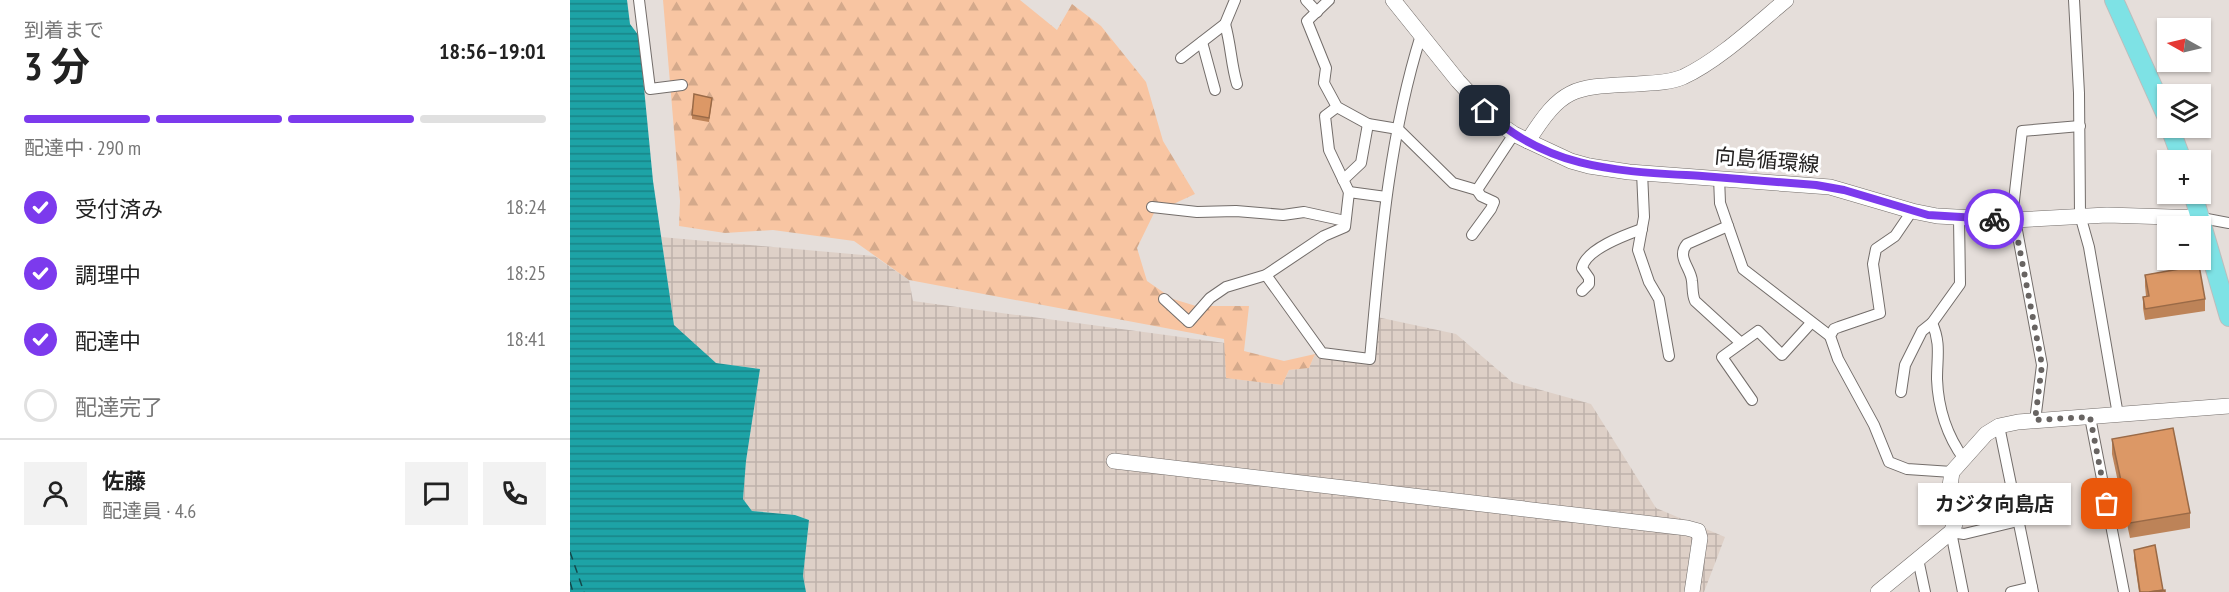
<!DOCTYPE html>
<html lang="ja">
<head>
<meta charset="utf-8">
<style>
	body { margin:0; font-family:"PT Sans Narrow","Noto Sans JP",sans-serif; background:#f2f2f2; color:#222; height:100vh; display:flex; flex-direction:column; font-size:22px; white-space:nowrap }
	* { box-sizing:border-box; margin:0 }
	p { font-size:20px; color:#767676 }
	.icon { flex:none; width:33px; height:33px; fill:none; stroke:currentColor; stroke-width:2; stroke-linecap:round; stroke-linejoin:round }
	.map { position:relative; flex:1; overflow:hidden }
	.details { display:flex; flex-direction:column; background:#fff; width:570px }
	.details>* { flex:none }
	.needle { width:39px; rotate:278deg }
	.controls { position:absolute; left:1587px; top:18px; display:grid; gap:12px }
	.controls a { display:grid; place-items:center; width:54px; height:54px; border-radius:0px; background:#fff; box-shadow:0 2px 4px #0004; font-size:30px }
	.pin { position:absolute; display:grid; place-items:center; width:51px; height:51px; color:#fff; margin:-26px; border-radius:12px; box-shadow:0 3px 9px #0006 }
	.courier { position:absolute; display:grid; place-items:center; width:60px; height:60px; margin:-30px; border:4px solid #7c3aed; border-radius:50%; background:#fff; color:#222; box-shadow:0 2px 8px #0007 }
	.bubble { position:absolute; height:42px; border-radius:0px; background:#fff; box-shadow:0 2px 4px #0004; font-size:20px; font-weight:700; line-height:42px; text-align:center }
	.headline em { font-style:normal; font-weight:700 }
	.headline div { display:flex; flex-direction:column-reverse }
	.headline { display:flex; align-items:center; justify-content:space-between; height:102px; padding:0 24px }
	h1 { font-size:39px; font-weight:700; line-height:45px }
	.bar { display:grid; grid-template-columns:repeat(4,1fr); gap:9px 6px; align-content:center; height:72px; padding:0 24px }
	.bar i { height:8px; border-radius:4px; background:#e0e0e0 }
	.bar .on { background:#7c3aed }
	.bar p { grid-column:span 4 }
	.line { display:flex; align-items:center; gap:15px; padding:0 24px; border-top:2px solid #e0e0e0 }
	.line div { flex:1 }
	.round { display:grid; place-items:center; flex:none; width:63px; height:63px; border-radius:0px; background:#f2f2f2 }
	ol { padding:0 24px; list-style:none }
	li { display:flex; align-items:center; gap:18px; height:66px }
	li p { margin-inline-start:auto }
	li .icon { padding:6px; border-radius:50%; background:#7c3aed; color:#fff; stroke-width:4 }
	li:last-child { color:#767676 }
	li i { width:33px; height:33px; border:3px solid #e0e0e0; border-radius:50% }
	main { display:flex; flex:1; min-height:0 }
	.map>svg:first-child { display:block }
	.industrial { fill:url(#industrial-grid) }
	.forest { fill:url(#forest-firs) }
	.water { fill:url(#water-rules) }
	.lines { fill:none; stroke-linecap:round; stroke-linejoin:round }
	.ferry { stroke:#14494b; stroke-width:1.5; stroke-dasharray:8 6; stroke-linecap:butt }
	.street-casing { stroke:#736d6a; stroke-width:12 }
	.secondary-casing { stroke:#736d6a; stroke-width:16 }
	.highway-casing { stroke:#bdbdbc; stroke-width:20 }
	.street { stroke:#fff; stroke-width:10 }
	.secondary { stroke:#fff; stroke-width:15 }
	.highway { stroke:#7ee2e5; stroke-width:18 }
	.wall { fill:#bd8358 }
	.building { fill:#dc9866; stroke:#9a6a47; stroke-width:1.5 }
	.done { stroke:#686462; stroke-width:6; stroke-dasharray:0 10.8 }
	.route { stroke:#7c3aed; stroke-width:8 }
	.labels { text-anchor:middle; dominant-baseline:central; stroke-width:6; stroke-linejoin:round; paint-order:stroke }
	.street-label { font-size:21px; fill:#242221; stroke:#fff }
</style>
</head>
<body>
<main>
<section class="details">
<div class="headline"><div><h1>3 分</h1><p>到着まで</p></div><em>18:56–19:01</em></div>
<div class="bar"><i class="on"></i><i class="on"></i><i class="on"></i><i></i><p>配達中 · 290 m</p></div>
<ol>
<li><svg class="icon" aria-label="check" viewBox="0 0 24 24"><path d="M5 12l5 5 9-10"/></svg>受付済み<p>18:24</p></li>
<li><svg class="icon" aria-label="check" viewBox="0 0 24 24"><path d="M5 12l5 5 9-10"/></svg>調理中<p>18:25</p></li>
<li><svg class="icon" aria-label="check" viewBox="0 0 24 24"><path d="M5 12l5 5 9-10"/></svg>配達中<p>18:41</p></li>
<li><i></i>配達完了</li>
</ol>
<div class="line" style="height:108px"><a class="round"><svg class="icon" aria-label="person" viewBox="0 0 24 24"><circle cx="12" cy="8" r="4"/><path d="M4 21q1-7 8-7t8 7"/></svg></a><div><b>佐藤</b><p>配達員 · 4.6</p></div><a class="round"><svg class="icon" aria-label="chat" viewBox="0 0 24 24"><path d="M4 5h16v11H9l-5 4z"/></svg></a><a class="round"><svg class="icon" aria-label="phone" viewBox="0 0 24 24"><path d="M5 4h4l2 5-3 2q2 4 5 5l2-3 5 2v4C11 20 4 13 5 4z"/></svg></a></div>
</section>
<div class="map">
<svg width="1659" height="592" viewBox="0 0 1659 592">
	<defs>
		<pattern id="industrial-grid" width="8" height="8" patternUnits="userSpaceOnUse" patternTransform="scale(1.5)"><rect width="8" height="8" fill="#ded0c7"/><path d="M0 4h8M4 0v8" fill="none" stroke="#beb2ab"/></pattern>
		<pattern id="forest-firs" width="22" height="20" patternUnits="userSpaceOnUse" patternTransform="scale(1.5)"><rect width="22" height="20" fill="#f8c5a2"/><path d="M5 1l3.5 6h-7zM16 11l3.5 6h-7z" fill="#d4a98b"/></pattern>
		<pattern id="water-rules" width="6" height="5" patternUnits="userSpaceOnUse" patternTransform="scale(1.5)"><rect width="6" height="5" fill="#1da3a6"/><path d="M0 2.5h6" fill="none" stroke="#198487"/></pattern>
	</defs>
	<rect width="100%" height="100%" fill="#e5deda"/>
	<path class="industrial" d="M91,237l213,19 35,24 4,21 312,42 2,35 55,7 7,-15 20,-2 6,-14 56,7 6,-44 79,17 56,48 79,22 65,104 69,29 -21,55h-898l-3,-16 6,-56 -14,-5 -43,-4 -9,-12 3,-38 14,-92 -45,-6 -41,-38z"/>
	<path class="forest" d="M93,0h357l37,30 15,-26 29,22 45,56 17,59 32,53 -41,19 -17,35 10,33 26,18 23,7h53l-5,45 40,10 31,-7 -6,14 -20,2 -7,15 -56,-7 -2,-39 -315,-59 -55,-39 -81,-11 -48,3 -46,-7 1,-25z"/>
	<path class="water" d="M0,0h57l3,24 9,12 14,145 21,144 42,38 44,6 -14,92 -3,38 9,12 43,4 14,5 -6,56 3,16h-236z"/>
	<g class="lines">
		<g class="ferry">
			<path d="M0,552l14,40"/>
			<path d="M0,582l3,10"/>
		</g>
		<g class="street-casing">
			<g id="street">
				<path d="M69,0l11,89 32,-4"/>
				<path d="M736,0l11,12"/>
				<path d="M759,0l-22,21 19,47 -2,15 13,24 31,17 30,5 55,54 24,7 37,-56"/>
				<path d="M1504,0l5,93 1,122 9,32 29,168"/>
				<path d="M655,24c6,21 6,40 12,60"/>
				<path d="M632,42l13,48"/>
				<path d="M611,58l44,-34 10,-24"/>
				<path d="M767,107l-12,9 4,34 20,42"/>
				<path d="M1072,172l2,45 -6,33 11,32 10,17 10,57"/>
				<path d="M1149,177l1,26 23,66 87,67"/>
				<path d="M773,180l18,-17 7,-39"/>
				<path d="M582,207l45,5 39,-1 47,4 21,-3 41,9"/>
				<path d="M1342,211l-17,25 -19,13 -3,15 7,49 -41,14 -5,2 -4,7 8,23 36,66 15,37 18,7 45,3"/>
				<path d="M1632,218l27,5"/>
				<path d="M1158,226l-41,18c-11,13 4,24 5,37 1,8 0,13 3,20l46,42"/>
				<path d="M902,235l19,-26 3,-7 -13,-6 -4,-6"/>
				<path d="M696,275l56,78 48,6c10,-109 18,-219 51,-324"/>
				<path d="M1012,291l7,-7v-6l-7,-10c4,-19 43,-33 60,-39"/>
				<path d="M594,299l25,23 21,-24 16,-11 40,-12 58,-39 21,-9 4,-35 37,5"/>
				<path d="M1362,323c9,20 5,34 5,56 1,28 10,57 27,80"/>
				<path d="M1331,392l4,-27 17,-34 10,-8 28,-39 -1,-66"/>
				<path d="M1182,400l-30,-43 36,-26 24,24 29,-32"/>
				<path d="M1520,417l34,175"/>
				<path d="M1465,421l7,-56 -29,-156 9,-78 58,-5"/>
				<path d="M1429,426l34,166"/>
				<path d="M1348,559l7,33"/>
				<path d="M1393,592l-12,-60 13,2 54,-13"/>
				<path d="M1441,592l21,-5"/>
			</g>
		</g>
		<g class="secondary-casing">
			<g id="secondary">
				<path d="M823,0l65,81 37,40 19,13 14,7 43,20 18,5 40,6 201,15 82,24 25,5 77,4 93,-5 95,3"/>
				<path d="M958,141c35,-56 47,-54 109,-57 15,-1 32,-1 46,-7 35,-16 73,-52 103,-77"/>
				<path d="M544,461l573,67 11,3 2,7 -8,54"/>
				<path d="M1308,592l73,-60 4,-8 -6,-31 3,-21 34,-38 13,-8 19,-4 211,-16"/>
			</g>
		</g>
		<g class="highway-casing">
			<g id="highway">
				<path d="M1544,0l54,120"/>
				<path d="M1600,128l12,32"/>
				<path d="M1623,194l36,123"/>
			</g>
		</g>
		<use href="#street" class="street"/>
		<use href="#secondary" class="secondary"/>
		<use href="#highway" class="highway"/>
	</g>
	<g class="wall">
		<path d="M142,101l-3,21 -17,-3v-4z"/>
		<path d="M1618,267l17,32v12l-60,9 -2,-12v-11l3,-1 -1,-10v-11l34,-6z"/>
		<path d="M1542,439l78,74v15l-60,10 -18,-84z"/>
		<path d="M1564,550l29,40 2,2h-26l-5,-34z"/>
	</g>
	<g class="building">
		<path d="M124,94l18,4 -3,20 -17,-3z"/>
		<path d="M1618,263l-1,4 12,-2 6,34 -60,10 -2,-12 6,-1 -4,-21 34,-6v-3z"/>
		<path d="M1603,428l17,85 -60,10 -18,-84z"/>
		<path d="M1585,545l8,45 -14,2h-9l-6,-42z"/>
		<path d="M1595,590v2h-16z"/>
	</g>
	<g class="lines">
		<path class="done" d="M1424,219l20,1 28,145 -7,55 55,-3 17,87"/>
		<path class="route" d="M915,111c66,60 134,60 217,65 38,3 76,6 114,9l28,5 84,25 66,4"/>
	</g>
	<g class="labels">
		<g class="street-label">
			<text transform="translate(1197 160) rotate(5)">向島循環線</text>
		</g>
	</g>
</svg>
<div class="controls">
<a><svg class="needle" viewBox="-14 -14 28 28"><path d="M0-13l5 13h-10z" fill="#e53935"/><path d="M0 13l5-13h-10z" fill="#767676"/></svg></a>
<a><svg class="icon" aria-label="layers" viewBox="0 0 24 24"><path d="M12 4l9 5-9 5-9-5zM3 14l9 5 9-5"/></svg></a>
<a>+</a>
<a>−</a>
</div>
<div class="pin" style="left:1537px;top:504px;background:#ea580c"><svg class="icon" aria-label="bag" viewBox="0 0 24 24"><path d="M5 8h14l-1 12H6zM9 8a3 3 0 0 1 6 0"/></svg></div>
<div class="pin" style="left:915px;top:111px;background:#1f2937"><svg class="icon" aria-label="home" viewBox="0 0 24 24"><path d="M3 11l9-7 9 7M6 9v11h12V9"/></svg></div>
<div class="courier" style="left:1424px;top:219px"><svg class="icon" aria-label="bike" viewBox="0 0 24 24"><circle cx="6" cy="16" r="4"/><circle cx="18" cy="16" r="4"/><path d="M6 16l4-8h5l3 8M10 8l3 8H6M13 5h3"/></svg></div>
<div class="bubble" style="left:1348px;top:483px;width:153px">カジタ向島店</div>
</div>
</main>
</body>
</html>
